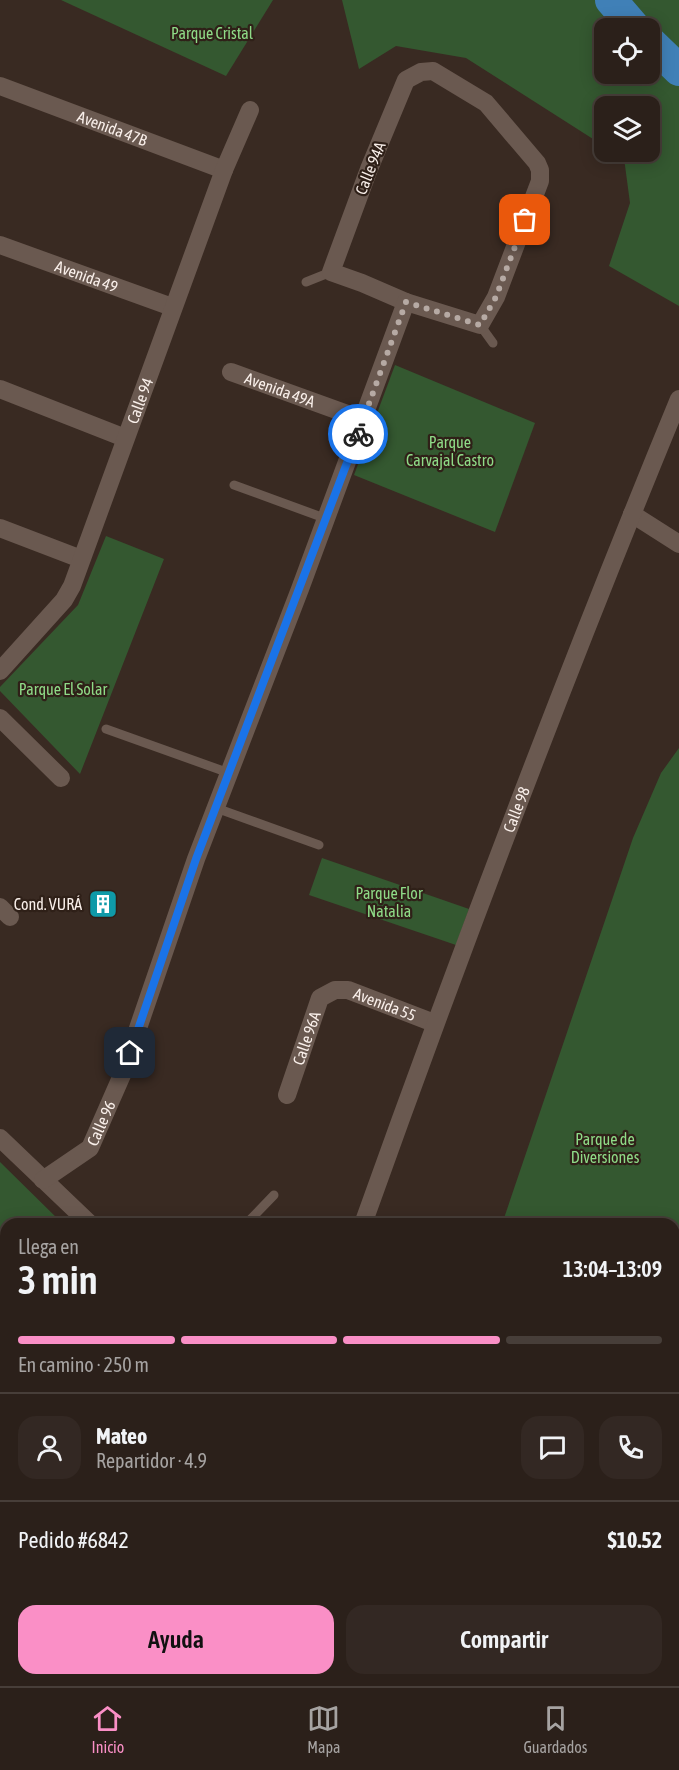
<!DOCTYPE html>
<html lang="es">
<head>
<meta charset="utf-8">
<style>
	body { margin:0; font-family:"Asap Condensed",sans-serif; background:#332823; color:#f1f3f6; height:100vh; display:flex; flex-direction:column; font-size:22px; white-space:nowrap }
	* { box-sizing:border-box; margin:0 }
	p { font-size:20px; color:#a6a3a2 }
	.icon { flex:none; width:33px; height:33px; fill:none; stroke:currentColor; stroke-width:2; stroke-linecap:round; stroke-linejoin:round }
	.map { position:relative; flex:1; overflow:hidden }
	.sheet { position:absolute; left:0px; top:1218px; width:680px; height:468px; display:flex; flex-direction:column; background:#2b201a; border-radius:18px 18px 0 0; box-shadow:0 3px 15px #0003,0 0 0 2px #473e39 }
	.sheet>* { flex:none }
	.controls { position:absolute; left:594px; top:18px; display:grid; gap:12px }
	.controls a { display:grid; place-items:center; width:66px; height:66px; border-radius:12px; background:#2b201a; box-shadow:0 3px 15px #0003,0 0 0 2px #473e39; font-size:30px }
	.pin { position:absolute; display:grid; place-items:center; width:51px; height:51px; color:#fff; margin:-26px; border-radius:12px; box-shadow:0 3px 9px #0006 }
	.courier { position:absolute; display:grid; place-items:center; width:60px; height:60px; margin:-30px; border:4px solid #1a73e8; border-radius:50%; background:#fff; color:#222; box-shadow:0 2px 8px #0007 }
	.headline em { font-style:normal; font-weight:600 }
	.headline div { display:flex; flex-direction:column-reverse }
	.headline { display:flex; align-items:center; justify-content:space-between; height:102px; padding:0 18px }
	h1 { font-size:39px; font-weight:600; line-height:45px }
	.bar { display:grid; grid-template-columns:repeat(4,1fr); gap:9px 6px; align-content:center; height:72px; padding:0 18px }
	.bar i { height:8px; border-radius:4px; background:#473e39 }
	.bar .current { background:#fa8fc6 }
	.bar p { grid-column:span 4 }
	.line { display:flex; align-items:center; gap:15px; padding:0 18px; border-top:2px solid #473e39 }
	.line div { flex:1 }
	.round { display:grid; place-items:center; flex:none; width:63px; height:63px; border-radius:18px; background:#332823 }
	.primary-button { display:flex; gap:12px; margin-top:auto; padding:12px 18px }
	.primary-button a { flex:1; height:69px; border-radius:18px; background:#fa8fc6; color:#111; font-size:24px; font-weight:600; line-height:69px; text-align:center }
	.primary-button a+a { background:#332823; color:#f1f3f6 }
	.dock { display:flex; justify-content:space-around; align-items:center; height:84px; border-top:2px solid #473e39; background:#2b201a; font-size:16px; color:#a6a3a2 }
	.dock a { display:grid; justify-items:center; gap:3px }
	.dock .current { color:#fa8fc6 }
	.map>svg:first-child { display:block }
	.green { fill:#345830; fill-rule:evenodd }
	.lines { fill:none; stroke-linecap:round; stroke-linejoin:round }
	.river { stroke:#4080b7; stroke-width:32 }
	.path { stroke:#9a8d87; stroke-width:3; stroke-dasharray:3 3; stroke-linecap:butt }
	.service { stroke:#6a5950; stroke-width:9 }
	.minor { stroke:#6a5950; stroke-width:18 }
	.trunk { stroke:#bc7264; stroke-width:28 }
	.done { stroke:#b6aaa4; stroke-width:6; stroke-dasharray:0 10.8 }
	.route { stroke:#1a73e8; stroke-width:8 }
	.labels { text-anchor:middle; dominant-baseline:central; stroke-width:4.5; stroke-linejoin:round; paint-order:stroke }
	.park-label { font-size:16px; fill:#8fdb87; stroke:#2f2018 }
	.street-label { font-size:16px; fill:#f9efea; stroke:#2f2018 }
	.poi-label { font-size:16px; fill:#f9efea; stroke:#2f2018; text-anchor:end }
</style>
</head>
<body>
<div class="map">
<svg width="679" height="1686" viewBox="0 0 679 1686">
	<rect width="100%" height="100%" fill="#392a22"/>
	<g class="green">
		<path d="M61,0h212l-47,76z"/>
		<path d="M342,0h337v306l-70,-40 21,-63 -6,-45 -11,-6h37v-46h-46v40l-138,-88 -70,-12 -37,23zM604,28h46v46h-46z"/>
		<path d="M395,365l140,58 -40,109 -141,-57z"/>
		<path d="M106,536l58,23 -84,215 -80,-83v-4l78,-82z"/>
		<path d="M679,748v850l-5,-2v-372h-172l131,-386 28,-65z"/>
		<path d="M322,858l147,51 -13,36 -147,-50z"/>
		<path d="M0,1162l63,62h-57v93l-6,-4z"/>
	</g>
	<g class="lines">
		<g class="river">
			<path d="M611,0l24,28"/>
			<path d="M650,42l29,28"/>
		</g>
		<path class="path" d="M679,1279c-4,12 -6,26 0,38"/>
		<g class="service">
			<path d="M306,282l25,-10"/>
			<path d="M480,325l13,18"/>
			<path d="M234,485l93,34"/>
			<path d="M106,729l123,44"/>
			<path d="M216,808l103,37"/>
			<path d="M246,1224l28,-29"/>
			<path d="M0,1496l6,-8"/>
			<path d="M233,1686l8,-6"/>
		</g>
		<g class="minor">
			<path d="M433,71l53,32 51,60 3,7v11l-44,116 -16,28 -74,-23 -44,-19 -31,-11 38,-103 37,-89 15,-8z"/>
			<path id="s1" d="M0,86l224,84"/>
			<path id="s2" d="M0,245l172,62"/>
			<path id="s3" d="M231,372l133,48"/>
			<path d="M0,389l125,49"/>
			<path d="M632,514l47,30"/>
			<path d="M0,528l81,31"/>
			<path id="s4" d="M0,671l64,-71 8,-14 152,-416 26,-60"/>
			<path d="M0,718l61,60"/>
			<path d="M0,907l10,10"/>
			<path id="s5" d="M287,1095l33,-97 15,-8h13l86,33"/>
			<path d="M0,1138l90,86"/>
			<path id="s6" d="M43,1180l47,-32 32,-73 74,-216 104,-270 106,-287"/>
			<path id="s7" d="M363,1224c99,-277 204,-553 316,-825"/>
			<path d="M0,1419l6,4"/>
			<path d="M674,1625l5,2"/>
			<path d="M365,1680l8,6"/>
		</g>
		<g class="trunk">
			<path d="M0,1353l6,5"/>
			<path d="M0,1384l6,4"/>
			<path d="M412,1680l8,6"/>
			<path d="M454,1680l9,6"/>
		</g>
	</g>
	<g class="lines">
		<path class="done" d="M358,434l48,-132 74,23 16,-28 29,-77"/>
		<path class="route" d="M130,1053l66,-194 162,-425"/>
	</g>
	<defs>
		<g id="building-square" transform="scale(1.5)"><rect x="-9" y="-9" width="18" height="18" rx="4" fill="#0f9aa8" stroke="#2f2018"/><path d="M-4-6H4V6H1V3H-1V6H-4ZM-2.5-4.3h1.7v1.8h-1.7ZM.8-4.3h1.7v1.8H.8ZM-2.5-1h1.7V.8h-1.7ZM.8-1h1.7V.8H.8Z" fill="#fff"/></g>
	</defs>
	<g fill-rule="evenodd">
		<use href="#building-square" x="103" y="904"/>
	</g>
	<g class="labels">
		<g class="park-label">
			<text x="212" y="33">Parque Cristal</text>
			<text x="450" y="442">Parque<tspan x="450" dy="18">Carvajal Castro</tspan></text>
			<text x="63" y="689">Parque El Solar</text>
			<text x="389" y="893">Parque Flor<tspan x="389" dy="18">Natalia</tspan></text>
			<text x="605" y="1139">Parque de<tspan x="605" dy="18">Diversiones</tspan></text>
		</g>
		<g class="street-label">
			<text stroke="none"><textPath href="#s1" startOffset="120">Avenida 47B</textPath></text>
			<text transform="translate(370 168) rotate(-68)">Calle 94A</text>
			<text stroke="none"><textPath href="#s2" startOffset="92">Avenida 49</textPath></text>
			<text stroke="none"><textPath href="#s3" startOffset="52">Avenida 49A</textPath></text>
			<text stroke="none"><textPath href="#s4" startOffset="309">Calle 94</textPath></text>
			<text stroke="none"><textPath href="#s7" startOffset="442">Calle 98</textPath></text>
			<text stroke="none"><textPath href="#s5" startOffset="172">Avenida 55</textPath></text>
			<text stroke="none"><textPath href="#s5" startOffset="60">Calle 96A</textPath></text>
			<text stroke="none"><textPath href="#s6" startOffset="84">Calle 96</textPath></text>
		</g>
		<g class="poi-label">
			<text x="82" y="904">Cond. VURÁ</text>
		</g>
	</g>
</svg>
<div class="controls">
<a><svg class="icon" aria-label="locate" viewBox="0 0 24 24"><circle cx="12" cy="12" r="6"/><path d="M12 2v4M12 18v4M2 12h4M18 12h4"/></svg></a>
<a><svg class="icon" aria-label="layers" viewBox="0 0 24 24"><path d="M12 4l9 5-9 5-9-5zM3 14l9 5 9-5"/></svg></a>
</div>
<div class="pin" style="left:525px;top:220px;background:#ea580c"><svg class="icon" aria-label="bag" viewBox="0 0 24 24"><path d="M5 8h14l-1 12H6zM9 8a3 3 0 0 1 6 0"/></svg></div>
<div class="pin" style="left:130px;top:1053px;background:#1f2937"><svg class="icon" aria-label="home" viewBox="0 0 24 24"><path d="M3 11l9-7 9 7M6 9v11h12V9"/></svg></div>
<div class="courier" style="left:358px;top:434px"><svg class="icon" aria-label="bike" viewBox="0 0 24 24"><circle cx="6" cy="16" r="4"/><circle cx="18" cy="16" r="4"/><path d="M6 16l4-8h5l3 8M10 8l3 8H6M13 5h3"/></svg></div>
<section class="sheet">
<div class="headline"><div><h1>3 min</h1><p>Llega en</p></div><em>13:04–13:09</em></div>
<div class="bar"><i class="current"></i><i class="current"></i><i class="current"></i><i></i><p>En camino · 250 m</p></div>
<div class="line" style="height:108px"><a class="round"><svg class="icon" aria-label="person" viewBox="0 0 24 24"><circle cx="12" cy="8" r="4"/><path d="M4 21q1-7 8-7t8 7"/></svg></a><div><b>Mateo</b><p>Repartidor · 4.9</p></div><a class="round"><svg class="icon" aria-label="chat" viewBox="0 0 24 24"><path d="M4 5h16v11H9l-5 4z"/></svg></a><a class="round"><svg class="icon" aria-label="phone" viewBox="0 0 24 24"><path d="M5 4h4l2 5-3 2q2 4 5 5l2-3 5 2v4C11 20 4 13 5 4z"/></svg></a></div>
<div class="line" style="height:78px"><div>Pedido #6842</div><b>$10.52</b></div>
<div class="primary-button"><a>Ayuda</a><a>Compartir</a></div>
</section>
</div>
<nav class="dock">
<a class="current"><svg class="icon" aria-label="home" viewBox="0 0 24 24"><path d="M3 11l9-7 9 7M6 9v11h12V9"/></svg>Inicio</a>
<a><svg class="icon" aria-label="map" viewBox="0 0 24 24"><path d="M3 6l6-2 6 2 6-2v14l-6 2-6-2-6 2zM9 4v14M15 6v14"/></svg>Mapa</a>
<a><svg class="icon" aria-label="saved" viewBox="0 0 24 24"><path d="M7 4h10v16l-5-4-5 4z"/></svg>Guardados</a>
</nav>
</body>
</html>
